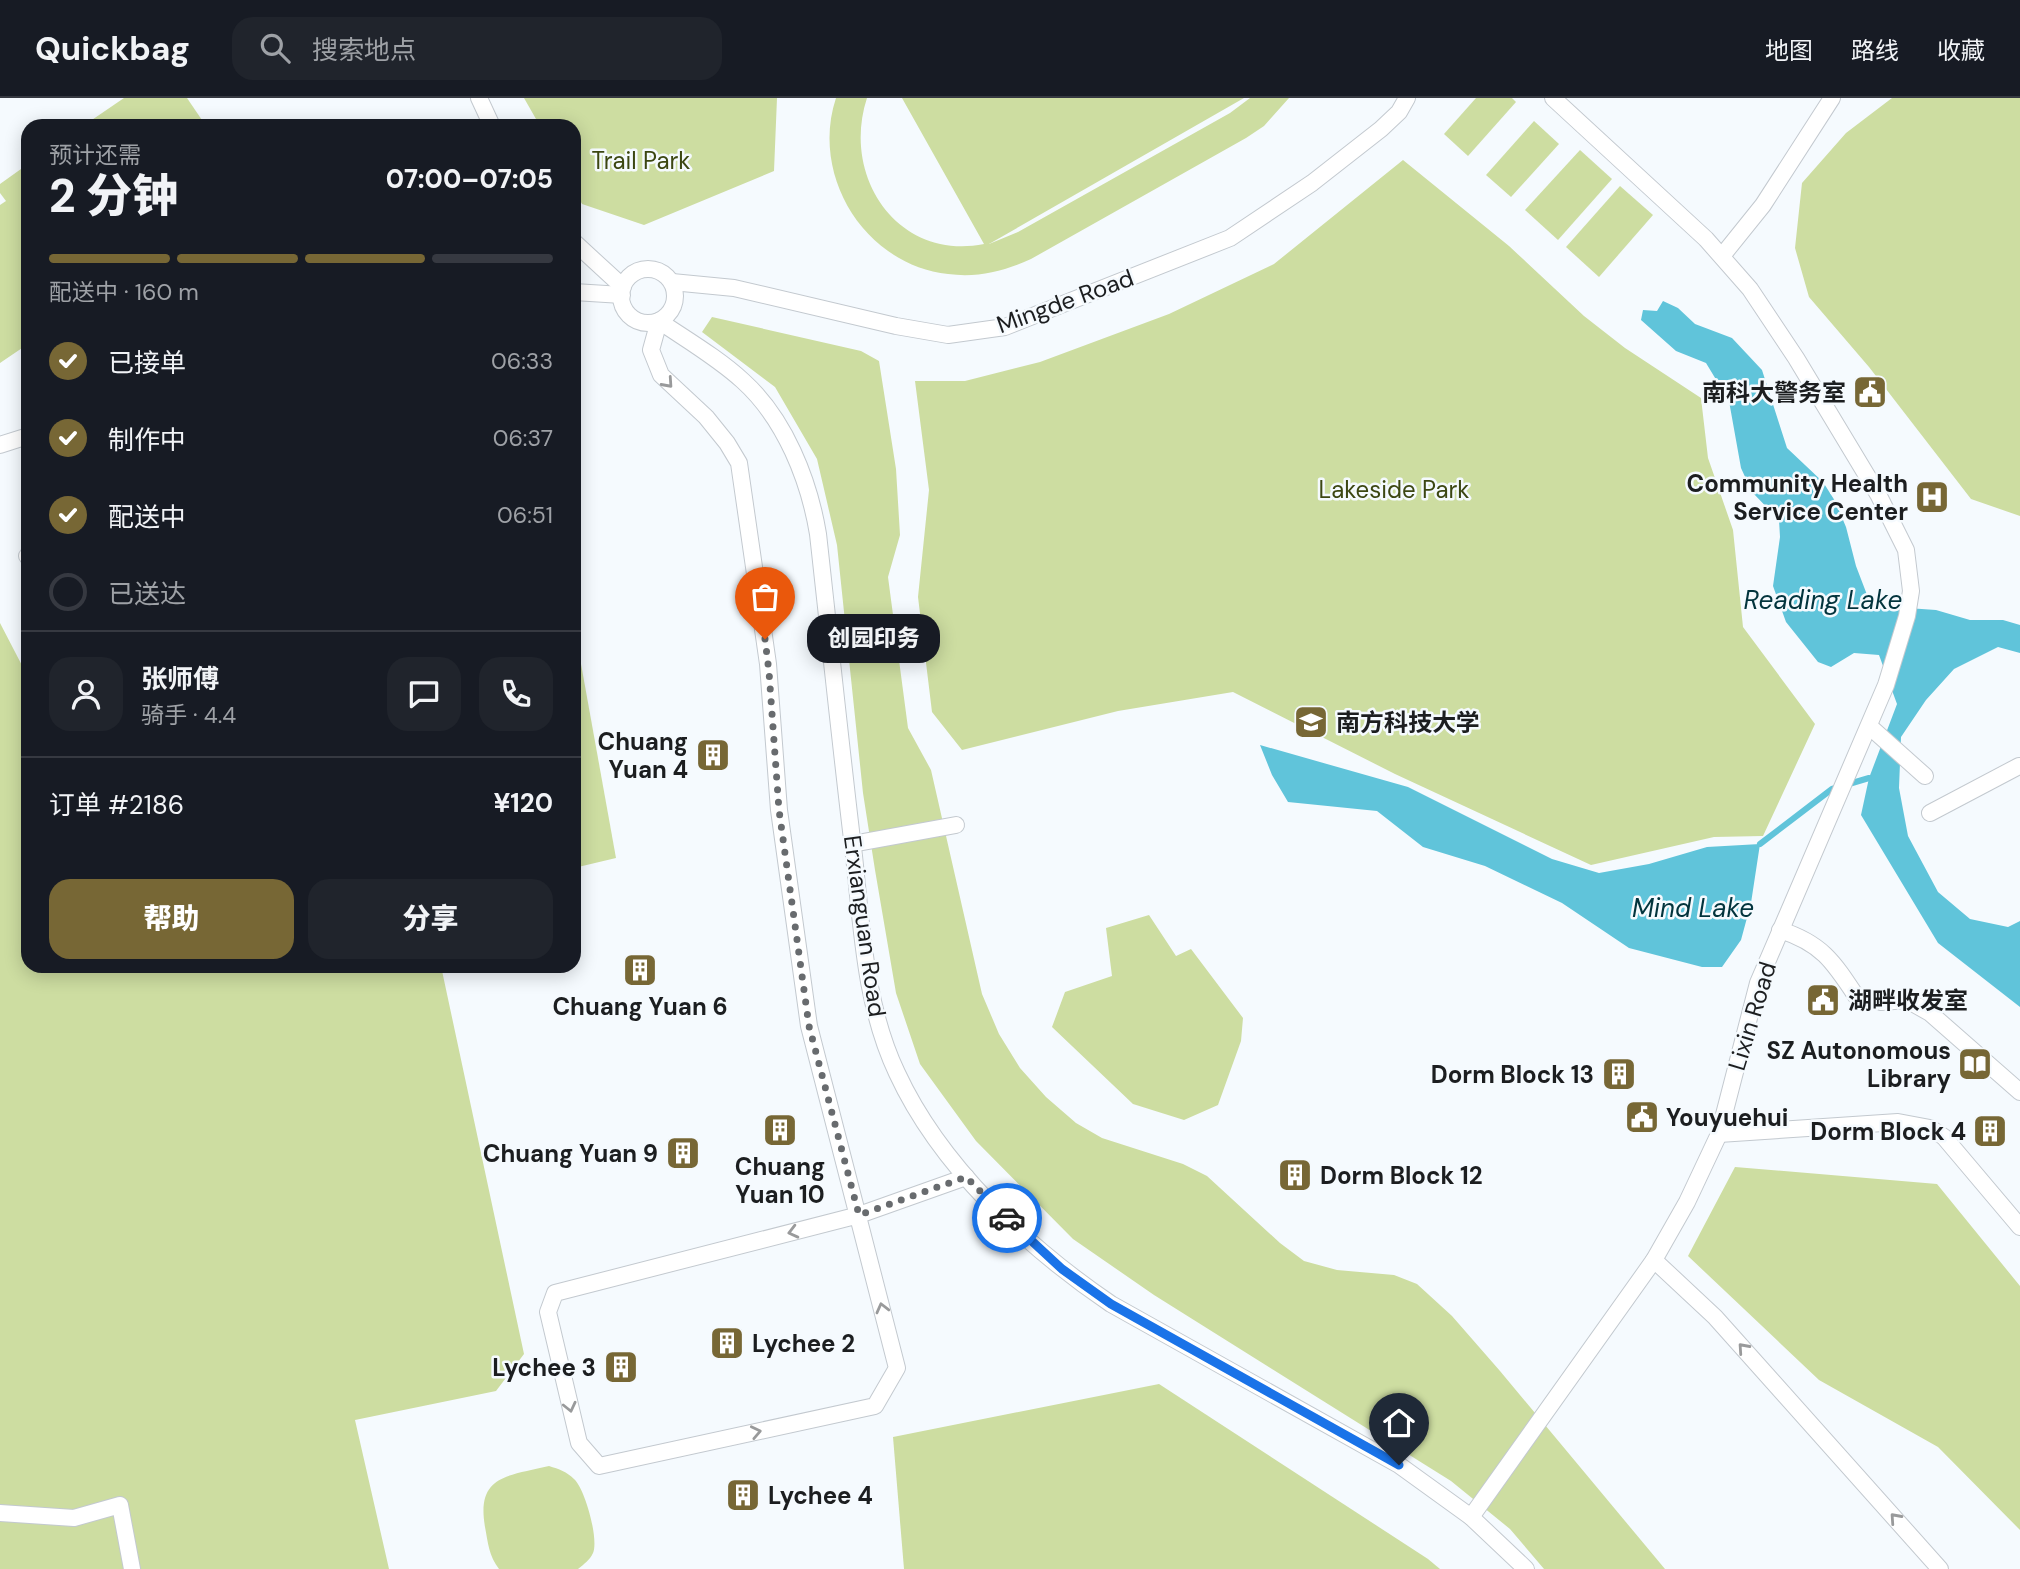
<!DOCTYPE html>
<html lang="zh">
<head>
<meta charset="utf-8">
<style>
	body { margin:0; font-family:"DM Sans","Noto Sans SC",sans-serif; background:#20242c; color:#f1f3f6; height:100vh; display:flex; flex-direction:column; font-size:26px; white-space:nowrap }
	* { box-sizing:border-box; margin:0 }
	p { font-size:23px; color:#9ea1a6 }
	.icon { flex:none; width:38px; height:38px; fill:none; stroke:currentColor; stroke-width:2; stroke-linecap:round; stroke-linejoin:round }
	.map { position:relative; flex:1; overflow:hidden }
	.details { position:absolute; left:21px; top:21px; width:560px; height:854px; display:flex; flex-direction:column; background:#171b24; border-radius:21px; box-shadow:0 4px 18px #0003 }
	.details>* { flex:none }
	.pin { position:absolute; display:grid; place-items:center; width:60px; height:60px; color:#fff; margin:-72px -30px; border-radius:50% 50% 50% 0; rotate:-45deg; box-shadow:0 0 7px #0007 }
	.pin .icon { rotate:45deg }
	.courier { position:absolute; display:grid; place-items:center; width:70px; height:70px; margin:-35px; border:5px solid #1a73e8; border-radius:50%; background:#fff; color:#222; box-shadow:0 2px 9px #0007 }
	.bubble { position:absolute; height:49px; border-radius:21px; background:#171b24; box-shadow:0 4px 18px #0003; font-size:23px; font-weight:800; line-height:49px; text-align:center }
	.summary em { font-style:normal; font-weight:800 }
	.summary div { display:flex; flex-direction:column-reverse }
	.summary { display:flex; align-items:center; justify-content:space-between; height:119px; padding:0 28px }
	h1 { font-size:46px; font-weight:800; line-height:52px }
	.bar { display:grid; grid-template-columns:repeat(4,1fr); gap:10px 7px; align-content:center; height:84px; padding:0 28px }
	.bar i { height:9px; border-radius:5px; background:#363941 }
	.bar .selected { background:#776735 }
	.bar p { grid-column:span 4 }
	.line { display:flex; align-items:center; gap:18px; padding:0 28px; border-top:2px solid #363941 }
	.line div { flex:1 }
	.round { display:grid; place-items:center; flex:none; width:74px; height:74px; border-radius:21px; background:#20242c }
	ol { padding:0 28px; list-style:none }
	li { display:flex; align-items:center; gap:21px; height:77px }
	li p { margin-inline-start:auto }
	li .icon { padding:7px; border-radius:50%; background:#776735; color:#fff; stroke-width:4 }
	li:last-child { color:#9ea1a6 }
	li i { width:38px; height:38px; border:4px solid #363941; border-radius:50% }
	.cta { display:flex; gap:14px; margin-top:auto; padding:14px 28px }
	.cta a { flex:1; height:80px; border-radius:21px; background:#776735; color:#fff; font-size:28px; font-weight:800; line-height:80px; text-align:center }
	.cta a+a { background:#20242c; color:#f1f3f6 }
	header { display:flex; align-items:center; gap:42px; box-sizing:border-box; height:98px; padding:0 35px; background:#171b24; border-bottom:2px solid #363941 }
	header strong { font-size:33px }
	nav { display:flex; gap:38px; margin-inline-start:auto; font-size:24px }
	.search { width:490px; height:63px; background:#20242c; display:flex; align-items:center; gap:18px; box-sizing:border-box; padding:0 24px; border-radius:21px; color:#9ea1a6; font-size:26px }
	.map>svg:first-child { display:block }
	.green { fill:#cddda1 }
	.water { fill:#60c4da }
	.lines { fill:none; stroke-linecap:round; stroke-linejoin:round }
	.stream { stroke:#60c4da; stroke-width:6 }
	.street-casing { stroke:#c3c9cf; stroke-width:18 }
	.street { stroke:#fff; stroke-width:16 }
	.oneway { stroke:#999a9b }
	.done { stroke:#686b6e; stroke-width:7; stroke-dasharray:0 12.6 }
	.route { stroke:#1a73e8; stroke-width:9 }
	.labels { text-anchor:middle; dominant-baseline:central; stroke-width:5; stroke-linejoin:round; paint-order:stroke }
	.park-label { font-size:24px; fill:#3c4712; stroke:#f5fafe }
	.street-label { font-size:24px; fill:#1c1e20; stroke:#f5fafe }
	.poi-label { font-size:24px; font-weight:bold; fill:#1c1e20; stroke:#f5fafe; text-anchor:end }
	.water-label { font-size:26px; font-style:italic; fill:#02343d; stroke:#f5fafe }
</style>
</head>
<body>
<header>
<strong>Quickbag</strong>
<div class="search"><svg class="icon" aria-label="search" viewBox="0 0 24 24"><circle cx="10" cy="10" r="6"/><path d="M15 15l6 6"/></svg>搜索地点</div>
<nav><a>地图</a><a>路线</a><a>收藏</a></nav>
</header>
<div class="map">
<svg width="2020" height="1471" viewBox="0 0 2020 1471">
	<rect width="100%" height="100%" fill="#f5fafe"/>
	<g class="green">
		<path d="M124,0h63l19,28h-123z"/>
		<path d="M524,0h253l-3,73 -130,54 -62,-21 -8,-15v-63h-34z"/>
		<path d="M836,0h31c-26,79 31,163 117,146l-82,-146h342l-255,146 29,-12 212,-119 20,-15h39l-25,28 -18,12 -215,121c-27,12 -53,19 -83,15 -83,-9 -138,-98 -112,-176z"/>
		<path d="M1476,0h36l4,4 -48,54 -24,-22z"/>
		<path d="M1892,0h128v418l-49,-17 -102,-132 -60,-70 -14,-49 7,-65 44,-50z"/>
		<path d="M1534,23l25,23 -48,53 -25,-22z"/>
		<path d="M1580,52l32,29 -54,61 -33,-30z"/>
		<path d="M1403,62l106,86 75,70 41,32 76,50 7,60 25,72 10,97 72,97 -52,112 -49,1 -123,28 -196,-91 -162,-82 -115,19 -156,39 -30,-38 -14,-115 11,-107 -14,-109h50l75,-19 129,-48 105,-50z"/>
		<path d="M28,66v180l-28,19v-158l6,-4 -6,-8v-9z"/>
		<path d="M1620,88l33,29 -54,62 -33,-30z"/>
		<path d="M712,219l149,34 18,10 17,108 4,66 -12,42 20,151 23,42 51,224 17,40 21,34 26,29 30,26 26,15 81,26 24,12 73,67 24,18 33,9 57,5 23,9 35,32 48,55 165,198h-121l-34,-40 -59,-48 -297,-186 -81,-56 -97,-98 -56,-77 -24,-71 -21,-123 -12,-77 -26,-248 -20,-86 -42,-72 -73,-55z"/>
		<path d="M0,525l28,54v289h413l83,388 -28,37 -141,29 34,149h-389z"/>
		<path d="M574,527l42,233 -42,10z"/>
		<path d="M1149,817l27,41 15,-7 52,69 -2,23 -23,64 -34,15 -51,-16 -81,-77 13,-35 47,-16 -6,-48z"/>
		<path d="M1735,1069l202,17 83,102v244l-82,-83 -119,-67 -131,-124z"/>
		<path d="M1159,1286l269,175 12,10h-536l-11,-132z"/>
		<path d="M549,1368c10,3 18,6 25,13 11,10 25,60 19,74 -3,7 -9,11 -15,16h-79c-10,-13 -11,-26 -14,-42 -9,-52 23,-51 64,-61z"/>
	</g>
	<g class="water">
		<path d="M1663,203l15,7 17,16 37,14 30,32 25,78 36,34 12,19 11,26 10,39 13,34 24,7 43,3 34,10h33l17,5v28l-22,-6 -44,22 -28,31 -25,37 -2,51 9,48 30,56 32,27 38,8 12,-6v86l-82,-64 -77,-128 8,-37 28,-74 -18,-49 -25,-2 -23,14 -13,-5 -32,-40 -13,-36 7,-49 -1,-17 -27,-28 -11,-24 -12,-67 -23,-38 -30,-12 -35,-31 2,-10 14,1z"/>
		<path d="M1260,647l148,42 144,72 47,14 50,-9 58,-17 53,-3 -9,59 -10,37 -19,27h-20l-73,-19 -67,-45 -77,-37 -62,-19 -46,-36 -89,-9 -16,-27z"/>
	</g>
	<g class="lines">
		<path class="stream" d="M1760,746l72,-55 37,-11"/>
		<g class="street-casing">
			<g id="street">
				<path d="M479,0l13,28"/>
				<path d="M574,144l49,45"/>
				<path d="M1722,158l41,-51 69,-107"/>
				<circle cx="648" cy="198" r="27"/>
				<path d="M672,184l62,6 162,38 52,9 57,-8 225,-89 82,-55 69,-54 18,-17 8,-14"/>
				<path d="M574,194l48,3"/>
				<path d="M659,223l-8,29 10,25 45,42 21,26 12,20 29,201 11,146 30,216 88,342 -22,38 -276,60 -20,-23 -31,-131 7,-19 304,-78 107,-38"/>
				<path d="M659,223c28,19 59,37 84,60 42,38 66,99 75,153 12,108 23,215 36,322 8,73 11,150 43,217 43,93 130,174 214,231l288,161 72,52 55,52"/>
				<path d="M0,347l28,-9"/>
				<path d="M27,458h1"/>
				<path d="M1869,628l56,50"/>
				<path d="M1930,715l89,-47"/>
				<path d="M852,746l104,-19"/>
				<path d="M1780,832c41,13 53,31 76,66l25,6 26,-2 23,13 90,79"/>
				<path d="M1719,1036l179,-12 32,6 14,9 76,90"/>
				<path d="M1654,1162l61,57 225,252"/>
				<path d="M0,1415l74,5 46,-13 12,64"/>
				<path d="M1471,1419l183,-257 33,-58 32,-68 39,-151 128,-298 21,-69 4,-25 -5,-41 -28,-56 -82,-136 -46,-69 -44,-50 -153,-141"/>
			</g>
		</g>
		<use href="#street" class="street"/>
	</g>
	<defs><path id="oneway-chevron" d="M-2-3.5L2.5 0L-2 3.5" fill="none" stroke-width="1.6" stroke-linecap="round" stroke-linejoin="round" transform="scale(1.75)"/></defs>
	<g class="oneway">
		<use href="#oneway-chevron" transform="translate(668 285) rotate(48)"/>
		<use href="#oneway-chevron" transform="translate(793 1134) rotate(166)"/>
		<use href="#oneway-chevron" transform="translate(882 1210) rotate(-104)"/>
		<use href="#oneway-chevron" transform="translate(1743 1250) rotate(-132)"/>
		<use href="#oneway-chevron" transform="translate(570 1309) rotate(77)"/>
		<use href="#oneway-chevron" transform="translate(756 1334) rotate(-12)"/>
		<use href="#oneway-chevron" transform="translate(1895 1420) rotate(-132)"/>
	</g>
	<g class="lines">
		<path class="done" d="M765,541l4,33 10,138 30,216 50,189 107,-38 41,41"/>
		<path class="route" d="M1007,1120l55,51 49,35 288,161"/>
	</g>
	<defs>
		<g id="civic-square" transform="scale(1.75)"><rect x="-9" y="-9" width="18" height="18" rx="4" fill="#776735" stroke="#f5fafe"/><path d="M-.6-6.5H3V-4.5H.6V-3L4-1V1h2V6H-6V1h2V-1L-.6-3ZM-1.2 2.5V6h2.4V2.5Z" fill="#fff"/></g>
		<g id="hospital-square" transform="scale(1.75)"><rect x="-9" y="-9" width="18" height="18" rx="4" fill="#776735" stroke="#f5fafe"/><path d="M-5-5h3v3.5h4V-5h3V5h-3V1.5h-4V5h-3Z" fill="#fff"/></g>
		<g id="university-square" transform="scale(1.75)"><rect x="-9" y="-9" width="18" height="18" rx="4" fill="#776735" stroke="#f5fafe"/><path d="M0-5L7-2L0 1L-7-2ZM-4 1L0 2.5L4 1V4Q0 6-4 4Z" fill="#fff"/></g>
		<g id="building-square" transform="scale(1.75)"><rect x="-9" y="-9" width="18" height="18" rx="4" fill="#776735" stroke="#f5fafe"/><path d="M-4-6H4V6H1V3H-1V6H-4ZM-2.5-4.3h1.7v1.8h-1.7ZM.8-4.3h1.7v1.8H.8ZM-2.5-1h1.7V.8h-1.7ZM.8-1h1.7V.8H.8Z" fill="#fff"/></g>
		<g id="library-square" transform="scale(1.75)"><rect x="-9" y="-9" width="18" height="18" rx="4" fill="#776735" stroke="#f5fafe"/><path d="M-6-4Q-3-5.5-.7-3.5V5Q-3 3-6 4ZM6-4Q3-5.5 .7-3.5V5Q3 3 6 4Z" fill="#fff"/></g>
	</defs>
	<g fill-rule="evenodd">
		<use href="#civic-square" x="1870" y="294"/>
		<use href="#hospital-square" x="1932" y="399"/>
		<use href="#university-square" x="1311" y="624"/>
		<use href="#building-square" x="713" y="657"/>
		<use href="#building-square" x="640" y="872"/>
		<use href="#civic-square" x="1823" y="902"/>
		<use href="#library-square" x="1975" y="966"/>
		<use href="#building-square" x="1619" y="976"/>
		<use href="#civic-square" x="1642" y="1019"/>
		<use href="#building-square" x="780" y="1032"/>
		<use href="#building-square" x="1990" y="1033"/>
		<use href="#building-square" x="683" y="1055"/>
		<use href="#building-square" x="1295" y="1077"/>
		<use href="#building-square" x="727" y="1245"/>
		<use href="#building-square" x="621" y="1269"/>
		<use href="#building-square" x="743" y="1397"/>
	</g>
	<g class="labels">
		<g class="park-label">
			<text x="641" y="62">Trail Park</text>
			<text x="1394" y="391">Lakeside Park</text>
		</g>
		<g class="street-label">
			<text transform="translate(1065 203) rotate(-20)">Mingde Road</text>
			<text transform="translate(865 828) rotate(82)">Erxianguan Road</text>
			<text transform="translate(1752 918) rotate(-73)">Lixin Road</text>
		</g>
		<g class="poi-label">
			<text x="1846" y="294">南科大警务室</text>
			<text x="1908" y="385">Community Health<tspan x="1908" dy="28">Service Center</tspan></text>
			<text x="1336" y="624" text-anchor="start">南方科技大学</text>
			<text x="688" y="643">Chuang<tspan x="688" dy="28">Yuan 4</tspan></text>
			<text x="1848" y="902" text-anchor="start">湖畔收发室</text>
			<text x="640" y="908" text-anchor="middle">Chuang Yuan 6</text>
			<text x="1951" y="952">SZ Autonomous<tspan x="1951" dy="28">Library</tspan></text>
			<text x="1594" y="976">Dorm Block 13</text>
			<text x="1666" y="1019" text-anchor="start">Youyuehui</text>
			<text x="1966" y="1033">Dorm Block 4</text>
			<text x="658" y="1055">Chuang Yuan 9</text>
			<text x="780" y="1068" text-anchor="middle">Chuang<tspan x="780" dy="28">Yuan 10</tspan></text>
			<text x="1320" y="1077" text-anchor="start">Dorm Block 12</text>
			<text x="752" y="1245" text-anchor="start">Lychee 2</text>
			<text x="596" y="1269">Lychee 3</text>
			<text x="768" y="1397" text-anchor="start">Lychee 4</text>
		</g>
		<g class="water-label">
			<text x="1823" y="502">Reading Lake</text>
			<text x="1693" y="810">Mind Lake</text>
		</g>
	</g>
</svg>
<div class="pin" style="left:765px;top:541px;background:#ea580c"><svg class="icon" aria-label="bag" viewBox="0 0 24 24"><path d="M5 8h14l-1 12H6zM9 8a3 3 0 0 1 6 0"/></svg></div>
<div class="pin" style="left:1399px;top:1367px;background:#1f2937"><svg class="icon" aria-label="home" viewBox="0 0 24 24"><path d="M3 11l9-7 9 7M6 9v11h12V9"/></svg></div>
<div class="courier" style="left:1007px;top:1120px"><svg class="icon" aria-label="car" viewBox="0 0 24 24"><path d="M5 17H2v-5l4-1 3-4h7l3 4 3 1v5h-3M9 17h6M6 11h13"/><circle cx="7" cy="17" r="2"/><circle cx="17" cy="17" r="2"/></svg></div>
<div class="bubble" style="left:807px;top:516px;width:133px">创园印务</div>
<section class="details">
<div class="summary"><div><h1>2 分钟</h1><p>预计还需</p></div><em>07:00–07:05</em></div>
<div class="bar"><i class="selected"></i><i class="selected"></i><i class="selected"></i><i></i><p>配送中 · 160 m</p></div>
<ol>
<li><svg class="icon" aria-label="check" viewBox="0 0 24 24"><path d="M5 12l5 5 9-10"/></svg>已接单<p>06:33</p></li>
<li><svg class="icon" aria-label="check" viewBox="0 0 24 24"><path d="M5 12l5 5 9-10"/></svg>制作中<p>06:37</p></li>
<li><svg class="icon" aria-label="check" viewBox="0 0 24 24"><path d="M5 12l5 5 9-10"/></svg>配送中<p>06:51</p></li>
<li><i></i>已送达</li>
</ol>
<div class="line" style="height:126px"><a class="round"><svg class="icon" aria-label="person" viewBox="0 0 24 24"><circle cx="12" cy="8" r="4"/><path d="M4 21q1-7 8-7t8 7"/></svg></a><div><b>张师傅</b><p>骑手 · 4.4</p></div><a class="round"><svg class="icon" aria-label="chat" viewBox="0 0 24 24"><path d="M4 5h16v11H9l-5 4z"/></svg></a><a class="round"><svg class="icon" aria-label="phone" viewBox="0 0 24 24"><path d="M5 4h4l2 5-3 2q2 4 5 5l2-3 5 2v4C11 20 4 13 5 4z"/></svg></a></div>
<div class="line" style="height:91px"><div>订单 #2186</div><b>¥120</b></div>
<div class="cta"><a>帮助</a><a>分享</a></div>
</section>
</div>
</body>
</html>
